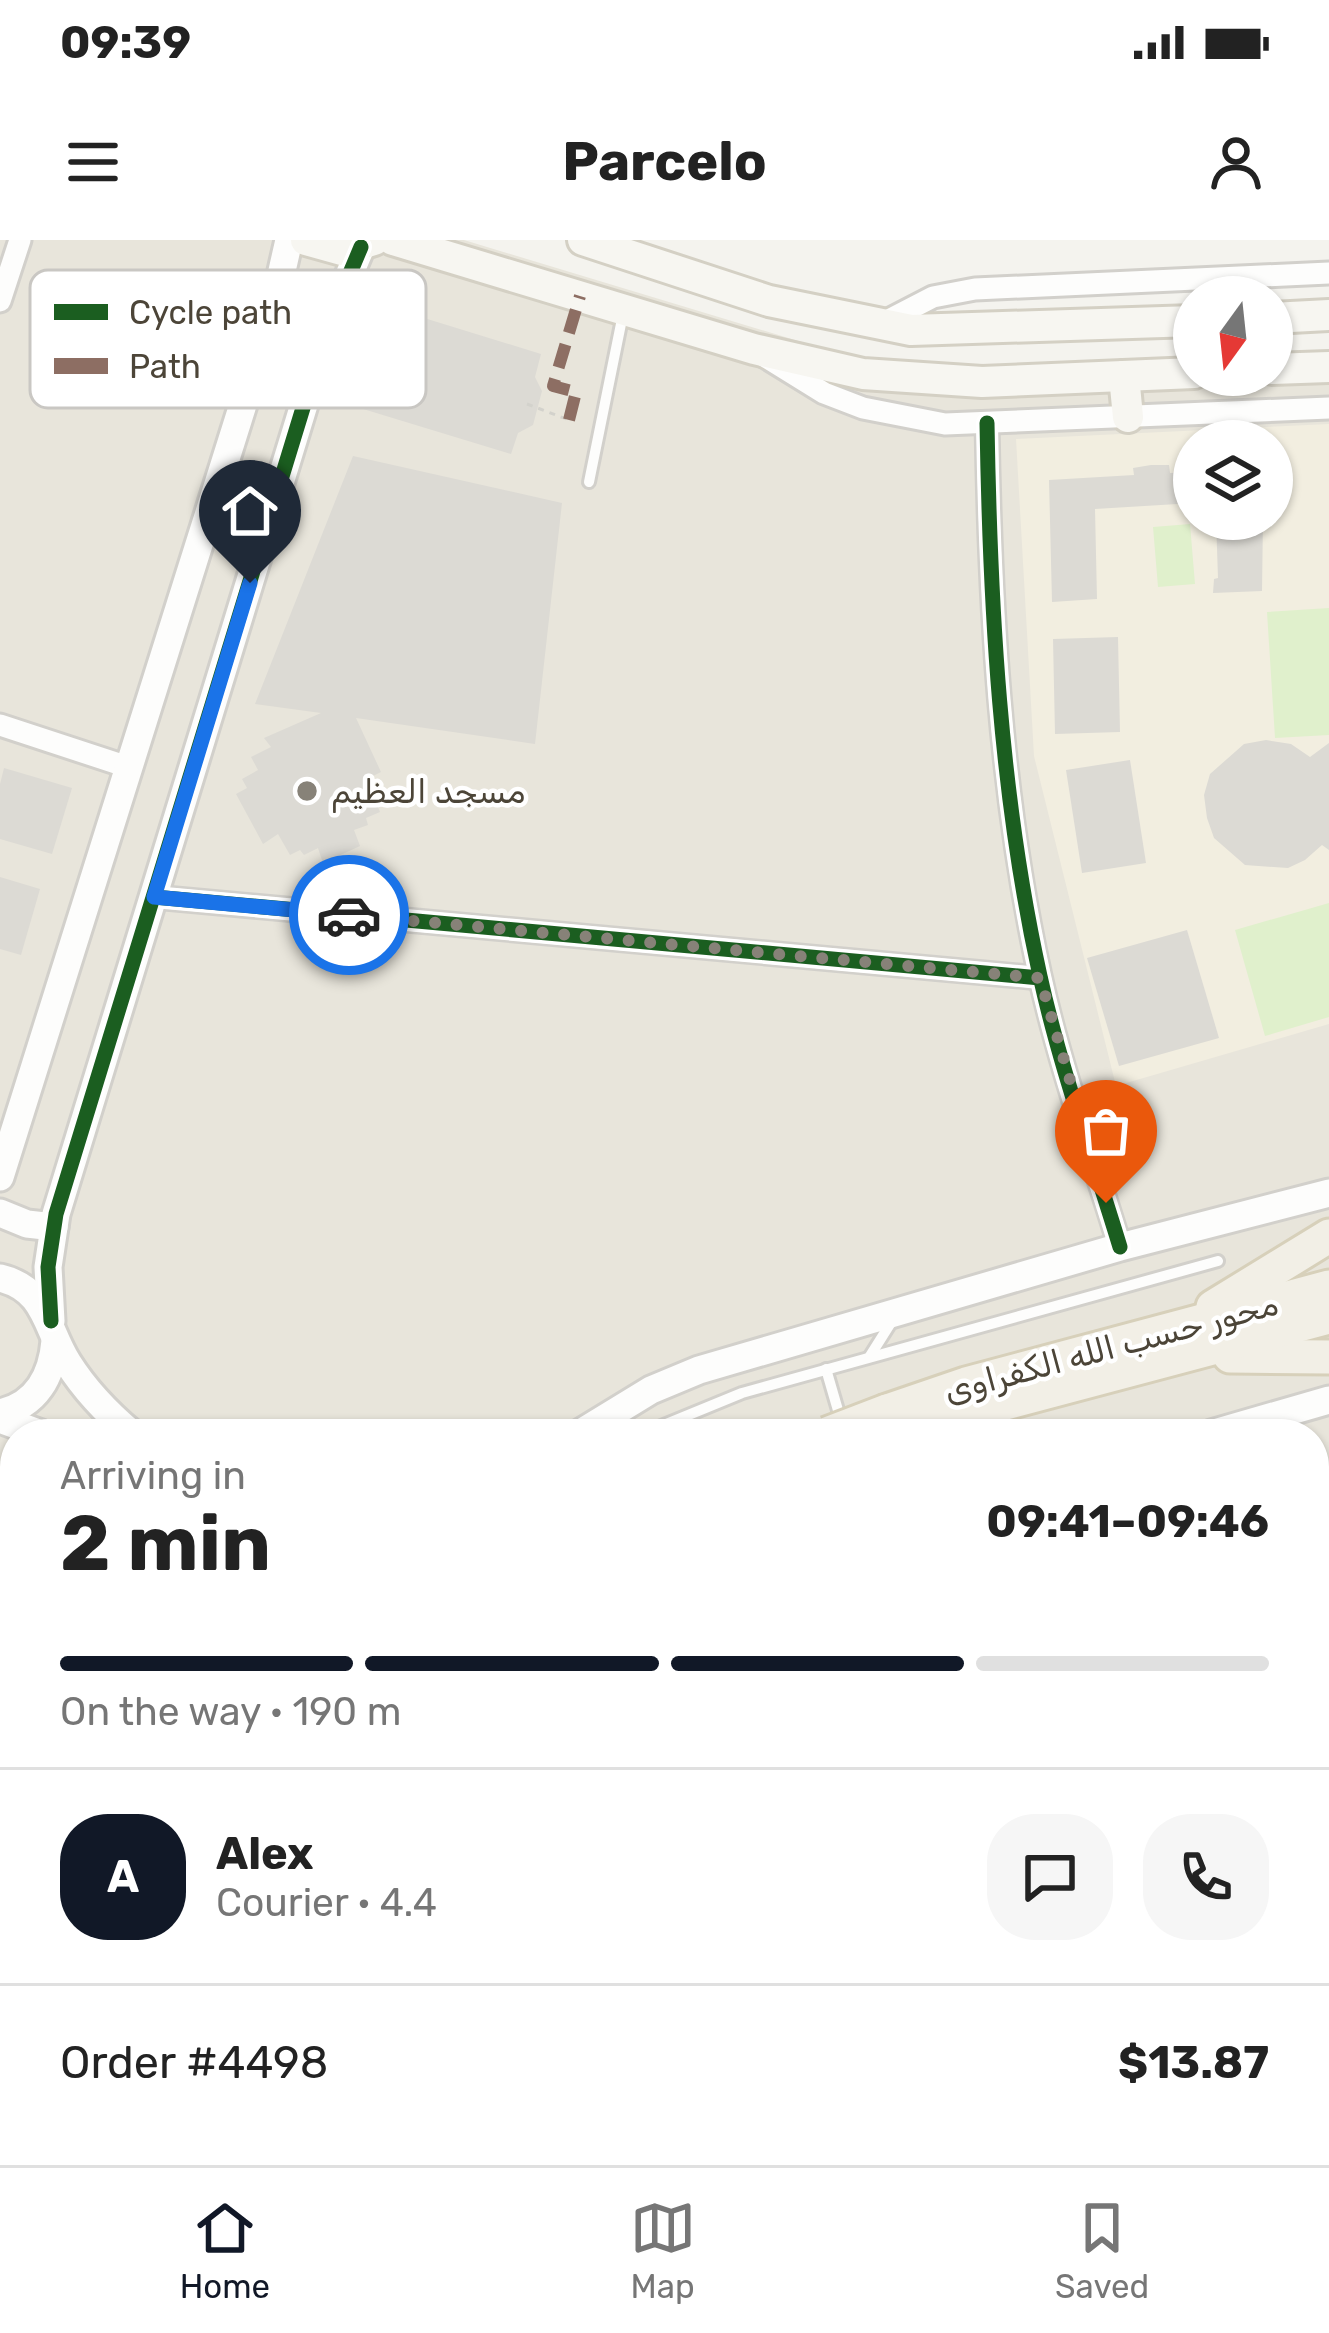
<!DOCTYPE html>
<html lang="en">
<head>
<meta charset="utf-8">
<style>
	body { margin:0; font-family:Rubik,"Noto Sans Arabic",sans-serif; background:#f6f6f6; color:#222; height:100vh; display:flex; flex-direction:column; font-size:45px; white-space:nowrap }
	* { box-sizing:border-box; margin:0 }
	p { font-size:39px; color:#767676 }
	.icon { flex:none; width:66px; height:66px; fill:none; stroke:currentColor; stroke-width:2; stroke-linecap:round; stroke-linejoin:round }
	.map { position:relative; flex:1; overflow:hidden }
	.drawer { position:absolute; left:0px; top:1179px; width:1329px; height:747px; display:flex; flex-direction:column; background:#fff; border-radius:48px 48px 0 0; box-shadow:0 3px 9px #0004 }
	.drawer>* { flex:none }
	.needle { width:78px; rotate:195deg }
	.buttons { position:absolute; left:1173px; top:36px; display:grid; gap:24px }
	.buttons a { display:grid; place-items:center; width:120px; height:120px; border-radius:50%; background:#fff; box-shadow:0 3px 9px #0004; font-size:60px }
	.pin { position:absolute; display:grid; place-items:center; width:102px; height:102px; color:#fff; margin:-123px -51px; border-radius:50% 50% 50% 0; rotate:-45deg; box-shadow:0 0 12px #0007 }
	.pin .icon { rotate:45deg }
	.courier { position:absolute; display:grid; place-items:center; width:120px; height:120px; margin:-60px; border:9px solid #1a73e8; border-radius:50%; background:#fff; color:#222; box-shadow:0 3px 15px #0007 }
	.summary em { font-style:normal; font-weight:700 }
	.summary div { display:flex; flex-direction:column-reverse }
	.summary { display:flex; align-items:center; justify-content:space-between; height:204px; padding:0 60px }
	h1 { font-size:78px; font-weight:700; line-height:90px }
	.bar { display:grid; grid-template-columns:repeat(4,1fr); gap:18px 12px; align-content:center; height:144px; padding:0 60px }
	.bar i { height:15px; border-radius:9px; background:#e0e0e0 }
	.bar .active { background:#111827 }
	.bar p { grid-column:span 4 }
	.line { display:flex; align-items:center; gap:30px; padding:0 60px; border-top:3px solid #e0e0e0 }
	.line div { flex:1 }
	.round { display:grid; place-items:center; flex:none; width:126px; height:126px; border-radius:48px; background:#f6f6f6 }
	.status { display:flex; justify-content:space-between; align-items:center; height:84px; padding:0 60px; background:#fff; direction:ltr }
	.status svg { height:33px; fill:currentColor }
	header { display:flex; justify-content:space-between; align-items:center; height:156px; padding:0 60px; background:#fff; font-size:54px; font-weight:700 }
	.dock { display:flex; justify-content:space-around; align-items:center; height:168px; border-top:3px solid #e0e0e0; background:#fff; font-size:33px; color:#767676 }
	.dock a { display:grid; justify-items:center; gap:6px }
	.dock .active { color:#111827 }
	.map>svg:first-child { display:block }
	.residential { fill:#e8e5db; fill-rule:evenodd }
	.education { fill:#f2eee0; fill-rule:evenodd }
	.green { fill:#e0f0cc }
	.building { fill:#dcdad4 }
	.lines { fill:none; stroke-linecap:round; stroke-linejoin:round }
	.service-casing { stroke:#d2d0cb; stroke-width:16 }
	.minor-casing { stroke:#d2d0cb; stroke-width:27 }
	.tertiary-casing { stroke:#d2d0cb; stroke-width:33 }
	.secondary-casing { stroke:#d4d0c4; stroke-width:36 }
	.primary-casing { stroke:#d7d0ba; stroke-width:39 }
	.path { stroke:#d3d2cc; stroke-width:3; stroke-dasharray:6 6; stroke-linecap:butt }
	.service { stroke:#fdfdfc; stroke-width:10 }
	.minor { stroke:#fdfdfc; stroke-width:21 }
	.tertiary { stroke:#fdfdfc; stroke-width:27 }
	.secondary { stroke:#f7f6f1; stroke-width:30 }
	.primary { stroke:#f2efe6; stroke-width:33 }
	.primary-bridge-casing { stroke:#d7d0ba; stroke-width:39; stroke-linecap:butt }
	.primary-bridge { stroke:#f2efe6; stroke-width:33 }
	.quiet { stroke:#8d6e63; stroke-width:12; stroke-dasharray:24 12; stroke-linecap:butt }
	.cycleway-casing { stroke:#fff; stroke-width:22 }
	.cycleway { stroke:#1b5e20; stroke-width:15 }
	.done { stroke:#878278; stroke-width:12; stroke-dasharray:0 21.6 }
	.route { stroke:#1a73e8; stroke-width:15 }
	.poi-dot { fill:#878278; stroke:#fff; stroke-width:4.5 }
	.labels { text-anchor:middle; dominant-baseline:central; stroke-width:9; stroke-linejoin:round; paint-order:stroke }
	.poi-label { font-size:33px; fill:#4c4538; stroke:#fff; text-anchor:start }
	.street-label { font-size:33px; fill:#4c4538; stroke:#fff }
	.key { fill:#fff; stroke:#c9c7c3; stroke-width:3 }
	.key-label { font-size:33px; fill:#4c4538 }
</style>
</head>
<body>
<div class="status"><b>09:39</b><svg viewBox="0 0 49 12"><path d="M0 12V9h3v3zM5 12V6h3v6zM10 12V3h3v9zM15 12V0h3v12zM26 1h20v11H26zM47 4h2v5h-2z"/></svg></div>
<header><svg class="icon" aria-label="menu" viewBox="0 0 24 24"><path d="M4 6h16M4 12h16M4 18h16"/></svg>Parcelo<svg class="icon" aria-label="person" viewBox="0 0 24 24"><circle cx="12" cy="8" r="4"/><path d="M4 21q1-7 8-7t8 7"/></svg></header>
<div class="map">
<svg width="1329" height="1925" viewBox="0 0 1329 1925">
	<rect width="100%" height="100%" fill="#f4f3ee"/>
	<path class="residential" d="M0,0h464l420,127 310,8h78l57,-8v1798h-1329zM1194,201h78v78h-78zM15,1194h1299v717h-1299z"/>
	<path class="education" d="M1329,184v600l-213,62 -82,-330 -18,-317zM1194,201h78v78h-78z"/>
	<g class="green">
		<path d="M1190,284l5,60 -37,3 -5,-60z"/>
		<path d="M1329,368v127l-54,3 -8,-126z"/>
		<path d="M1329,663v114l-64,19 -30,-106z"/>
	</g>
	<g class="building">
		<path d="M382,65l159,49 -6,23 7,14 -9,34 -15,8 -7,21 -161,-49z"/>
		<path d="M353,216l209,47 -27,241 -179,-26 25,54 -14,7 13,33 -14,6 2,7 -14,5 6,16 -37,17 -5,-15 -14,7 -4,-5 -10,5 -12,-21 -15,10 -27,-50 11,-6 -5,-9 16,-9 -7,-13 20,-10 -7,-9 57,-25 -66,-9z"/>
		<path d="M1151,225h18l1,8 24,-1v31l-99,6 2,90 -45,3 -3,-122 85,-5 -1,-7z"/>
		<path d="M1216,279h47l-1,72 -49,2 1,-14 4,-1z"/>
		<path d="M1118,397l2,95 -65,2 -2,-95z"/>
		<path d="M1266,500l25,4 19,13 19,-14v107l-7,-5 -17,15 -17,8 -43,-3 -31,-27 -7,-20 -3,-23 6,-21 34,-30z"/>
		<path d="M1130,520l16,103 -64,10 -16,-103z"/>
		<path d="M4,528l68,20 -20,66 -52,-15v-55z"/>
		<path d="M0,637l40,12 -19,66 -21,-6z"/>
		<path d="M1187,690l32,108 -100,28 -32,-108z"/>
	</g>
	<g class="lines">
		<g class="service-casing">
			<g id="service">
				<path d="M589,242l34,-168"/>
				<path d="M870,1116l22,-35"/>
				<path d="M826,1129l16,55"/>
				<path d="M642,1194l100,-41 476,-132"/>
			</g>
		</g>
		<g class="minor-casing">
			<g id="minor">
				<path d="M0,61l20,-61"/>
				<path d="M877,86l56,-29 42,-8 354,-16"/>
				<path d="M764,116l60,37 39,15 82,16 384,-16"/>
				<path d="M987,183c3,185 13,372 53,553 20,91 53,182 80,271"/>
				<path d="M0,485l128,42"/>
				<path d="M154,657l886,81"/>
			</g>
		</g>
		<g class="tertiary-casing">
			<g id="tertiary">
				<path d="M274,66l55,17"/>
				<path d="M0,937l274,-871 15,-66"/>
				<path d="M0,973l27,11 27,3"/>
				<path d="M0,1038c47,11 46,51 68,85 17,27 39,50 64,71"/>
				<path d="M51,1081l-3,-54 8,-53 273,-891 32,-76"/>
				<path d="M0,1173c37,-8 52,-37 55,-72"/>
				<path d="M0,1179l41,15"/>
				<path d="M579,1194l72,-44 48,-20 421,-123 209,-54"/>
				<path d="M1211,1194l118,-34"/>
				<path d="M968,1911l21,14"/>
				<path d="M1046,1911l22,14"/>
				<path d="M260,1925l11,-14"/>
			</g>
		</g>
		<g class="secondary-casing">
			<g id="secondary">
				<path d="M306,0l36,10 32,-10"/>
				<path d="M393,0l361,109 109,25 119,8 212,-9"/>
				<path d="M583,0l186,61 142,29 283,-9"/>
				<path d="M1272,78l57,-3"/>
				<path d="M1272,129l57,-2"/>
				<path d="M1124,136l4,41"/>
			</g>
		</g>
		<g class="primary-casing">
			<g id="primary">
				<path d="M1213,1067l116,-71"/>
				<path d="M1230,1116l99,1"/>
				<path d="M887,1171l79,-27 363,-97"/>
				<path d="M906,1194l73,-24 350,-93"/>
				<path d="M33,1925l5,-11"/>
				<path d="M113,1925l10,-14"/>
				<path d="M151,1925l9,-14"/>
			</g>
		</g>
		<path class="path" d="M527,164l42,16"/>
		<use href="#service" class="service"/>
		<use href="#minor" class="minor"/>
		<use href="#tertiary" class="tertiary"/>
		<use href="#secondary" class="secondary"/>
		<use href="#primary" class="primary"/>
		<g class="primary-bridge-casing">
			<path id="primary-bridge" d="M827,1194l60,-23"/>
		</g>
		<use href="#primary-bridge" class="primary-bridge"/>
		<path class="quiet" d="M569,180l7,-28 -23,-6 27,-90"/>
		<g class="cycleway-casing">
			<g id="cycleway">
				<path d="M987,183c3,185 13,372 53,553 20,91 53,182 80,271"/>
				<path d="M154,657l886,81"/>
				<path d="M51,1081l-3,-54 8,-53 273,-891 32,-76"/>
			</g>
		</g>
		<use href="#cycleway" class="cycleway"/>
	</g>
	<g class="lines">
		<path class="done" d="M349,675l691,63 66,225"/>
		<path class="route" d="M250,343l-96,314 195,18"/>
	</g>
	<circle class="poi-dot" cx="307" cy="551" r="12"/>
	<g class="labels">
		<g class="poi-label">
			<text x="331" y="551">مسجد العظيم</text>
		</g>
		<g class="street-label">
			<text transform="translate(1111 1107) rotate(-15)">محور حسب الله الكفراوى</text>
		</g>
	</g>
	<rect x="30" y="30" width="396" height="138" rx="18" class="key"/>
	<rect x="54" y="64" width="54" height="16" fill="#1b5e20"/>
	<rect x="54" y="118" width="54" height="16" fill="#8d6e63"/>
	<g class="key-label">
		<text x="129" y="84">Cycle path</text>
		<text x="129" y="138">Path</text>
	</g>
</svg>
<div class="buttons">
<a><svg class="needle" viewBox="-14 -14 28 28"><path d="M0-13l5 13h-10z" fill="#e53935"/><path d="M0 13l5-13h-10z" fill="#767676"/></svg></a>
<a><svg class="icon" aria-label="layers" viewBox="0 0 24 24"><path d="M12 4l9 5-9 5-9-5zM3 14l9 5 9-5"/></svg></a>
</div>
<div class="pin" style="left:1106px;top:963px;background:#ea580c"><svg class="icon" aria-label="bag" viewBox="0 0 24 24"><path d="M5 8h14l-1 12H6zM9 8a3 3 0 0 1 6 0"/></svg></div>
<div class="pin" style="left:250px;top:343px;background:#1f2937"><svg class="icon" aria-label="home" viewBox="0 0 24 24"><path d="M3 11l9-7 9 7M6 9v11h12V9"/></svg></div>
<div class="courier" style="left:349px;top:675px"><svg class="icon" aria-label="car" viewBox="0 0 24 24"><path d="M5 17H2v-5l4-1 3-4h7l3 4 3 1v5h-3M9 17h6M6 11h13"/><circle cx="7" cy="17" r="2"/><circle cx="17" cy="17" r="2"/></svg></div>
<section class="drawer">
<div class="summary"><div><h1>2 min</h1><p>Arriving in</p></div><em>09:41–09:46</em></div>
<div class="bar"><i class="active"></i><i class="active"></i><i class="active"></i><i></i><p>On the way · 190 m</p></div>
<div class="line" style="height:216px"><b class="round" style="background:#111827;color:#fff">A</b><div><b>Alex</b><p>Courier · 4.4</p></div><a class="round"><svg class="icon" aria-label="chat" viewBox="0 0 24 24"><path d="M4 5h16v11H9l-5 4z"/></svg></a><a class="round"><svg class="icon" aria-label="phone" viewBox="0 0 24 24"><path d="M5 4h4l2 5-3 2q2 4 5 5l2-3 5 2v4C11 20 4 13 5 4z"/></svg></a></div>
<div class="line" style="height:156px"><div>Order #4498</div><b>$13.87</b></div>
</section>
</div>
<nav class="dock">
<a class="active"><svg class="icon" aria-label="home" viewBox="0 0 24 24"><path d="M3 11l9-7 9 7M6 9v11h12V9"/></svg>Home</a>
<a><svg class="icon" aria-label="map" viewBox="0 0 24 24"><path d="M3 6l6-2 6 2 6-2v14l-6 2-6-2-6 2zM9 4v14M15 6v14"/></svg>Map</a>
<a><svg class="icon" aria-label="saved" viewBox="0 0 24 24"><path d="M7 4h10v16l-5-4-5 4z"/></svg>Saved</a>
</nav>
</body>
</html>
